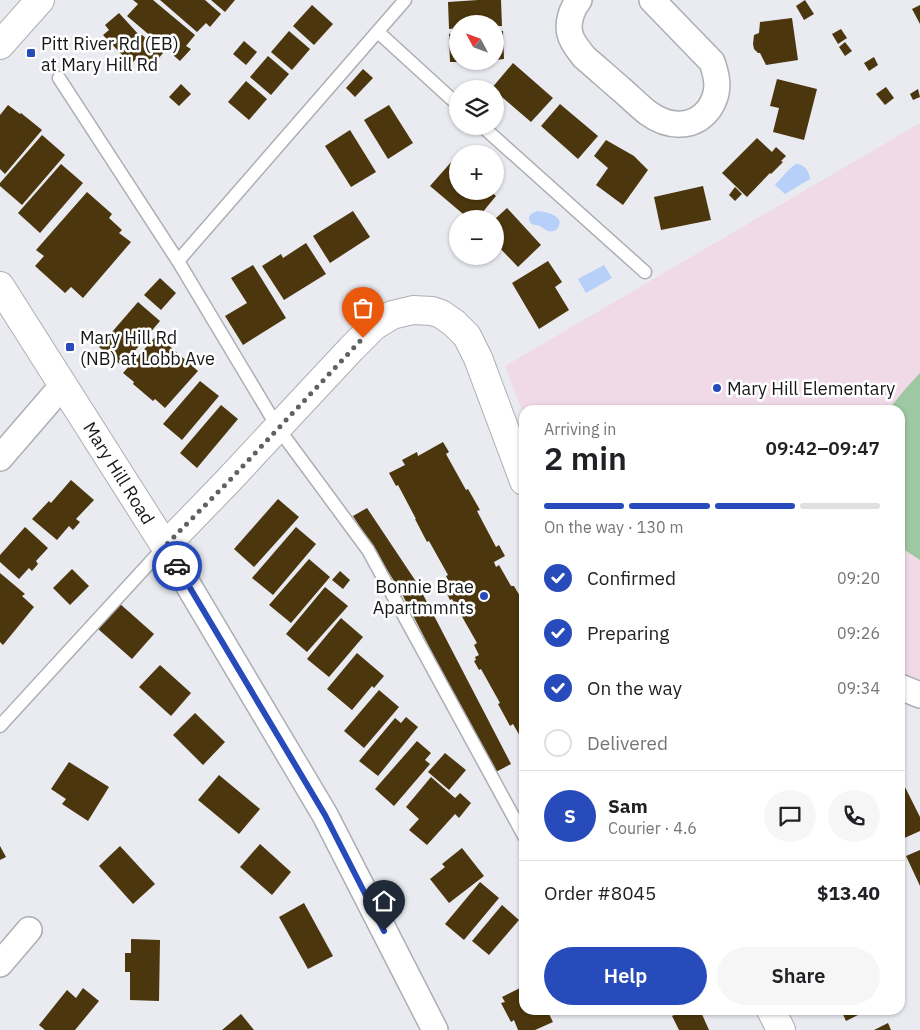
<!DOCTYPE html>
<html lang="en">
<head>
<meta charset="utf-8">
<style>
	body { margin:0; font-family:"IBM Plex Sans",sans-serif; background:#f6f6f6; color:#202124; height:100vh; display:flex; flex-direction:column; font-size:19px; white-space:nowrap }
	* { box-sizing:border-box; margin:0 }
	p { font-size:16px; color:#757577 }
	.icon { flex:none; width:28px; height:28px; fill:none; stroke:currentColor; stroke-width:2; stroke-linecap:round; stroke-linejoin:round }
	.map { position:relative; flex:1; overflow:hidden }
	.details { position:absolute; left:519px; top:405px; width:386px; height:610px; display:flex; flex-direction:column; background:#fff; border-radius:15px; box-shadow:0 1px 4px #0004 }
	.details>* { flex:none }
	.needle { width:32px; rotate:311deg }
	.controls { position:absolute; left:449px; top:15px; display:grid; gap:10px }
	.controls a { display:grid; place-items:center; width:55px; height:55px; border-radius:50%; background:#fff; box-shadow:0 1px 4px #0004; font-size:25px }
	.pin { position:absolute; display:grid; place-items:center; width:42px; height:42px; color:#fff; margin:-51px -21px; border-radius:50% 50% 50% 0; rotate:-45deg; box-shadow:0 0 5px #0007 }
	.pin .icon { rotate:45deg }
	.courier { position:absolute; display:grid; place-items:center; width:50px; height:50px; margin:-25px; border:4px solid #274bba; border-radius:50%; background:#fff; color:#222; box-shadow:0 1px 6px #0007 }
	.overview em { font-style:normal; font-weight:600 }
	.overview div { display:flex; flex-direction:column-reverse }
	.overview { display:flex; align-items:center; justify-content:space-between; height:85px; padding:0 25px }
	h1 { font-size:32px; font-weight:600; line-height:38px }
	.bar { display:grid; grid-template-columns:repeat(4,1fr); gap:8px 5px; align-content:center; height:60px; padding:0 25px }
	.bar i { height:6px; border-radius:4px; background:#e0e0e0 }
	.bar .active { background:#274bba }
	.bar p { grid-column:span 4 }
	.line { display:flex; align-items:center; gap:12px; padding:0 25px; border-top:1px solid #e0e0e0 }
	.line div { flex:1 }
	.round { display:grid; place-items:center; flex:none; width:52px; height:52px; border-radius:26px; background:#f6f6f6 }
	ol { padding:0 25px; list-style:none }
	li { display:flex; align-items:center; gap:15px; height:55px }
	li p { margin-inline-start:auto }
	li .icon { padding:5px; border-radius:50%; background:#274bba; color:#fff; stroke-width:4 }
	li:last-child { color:#757577 }
	li i { width:28px; height:28px; border:2px solid #e0e0e0; border-radius:50% }
	.cta { display:flex; gap:10px; margin-top:auto; padding:10px 25px }
	.cta a { flex:1; height:58px; border-radius:30px; background:#274bba; color:#fff; font-size:20px; font-weight:600; line-height:58px; text-align:center }
	.cta a+a { background:#f6f6f6; color:#202124 }
	.map>svg:first-child { display:block }
	.education { fill:#f0dae8 }
	.green { fill:#9ec8a1 }
	.water { fill:#b6d0f9 }
	.building { fill:#4c360d }
	.lines { fill:none; stroke-linecap:round; stroke-linejoin:round }
	.service-casing { stroke:#acaeb4; stroke-width:15 }
	.minor-casing { stroke:#acaeb4; stroke-width:28 }
	.tertiary-casing { stroke:#acaeb4; stroke-width:30 }
	.secondary-casing { stroke:#acaeb4; stroke-width:30 }
	.service { stroke:#fff; stroke-width:12 }
	.minor { stroke:#fff; stroke-width:25 }
	.tertiary { stroke:#fff; stroke-width:28 }
	.secondary { stroke:#fff; stroke-width:28 }
	.done { stroke:#606165; stroke-width:5; stroke-dasharray:0 9 }
	.route { stroke:#274bba; stroke-width:6 }
	.poi-dot { fill:#274bba; stroke:#fff; stroke-width:2 }
	.labels { text-anchor:middle; dominant-baseline:central; stroke-width:5; stroke-linejoin:round; paint-order:stroke }
	.poi-label { font-size:18px; fill:#161719; stroke:#fff; text-anchor:start }
	.street-label { font-size:18px; fill:#161719; stroke:#fff }
</style>
</head>
<body>
<div class="map">
<svg width="920" height="1030" viewBox="0 0 920 1030">
	<rect width="100%" height="100%" fill="#e9ebf1"/>
	<path class="education" d="M920,123v572l-20,-8v-277h-376v6l-19,-50z"/>
	<path class="green" d="M920,373v187l-20,-13v-137h-12l19,-23z"/>
	<g class="water">
		<path d="M796,164c9,0 13,7 14,15l-25,15 -10,-9c7,-7 12,-15 21,-21z"/>
		<path d="M538,211c10,1 30,6 18,19 -3,1 -4,2 -8,1 -4,-1 -6,-5 -11,-6 -3,-1 -5,1 -7,-3 -4,-6 3,-10 8,-11z"/>
		<path d="M604,265l8,13 -26,15 -8,-14z"/>
	</g>
	<g class="building">
		<path d="M133,0h20l42,35 -9,11 5,3 -11,12 -53,-45 11,-12z"/>
		<path d="M160,0h45l16,14 -11,13 -4,-4 -9,9z"/>
		<path d="M211,0h24l-10,12z"/>
		<path d="M478,0h23l1,26h-7v-2h-37v4l-9,1 -1,-27z"/>
		<path d="M805,0l9,14 -10,6 -8,-14z"/>
		<path d="M312,5l21,19 -19,21 -21,-19z"/>
		<path d="M920,5v19l-8,-15z"/>
		<path d="M119,13l21,23 2,-1 21,18 -14,17 -12,-12 -5,5 -4,-3v1l-25,-26 6,-5 -4,-5z"/>
		<path d="M792,18l6,42 -32,5 -6,-12h-2l-4,-4 -1,-5 1,-9 5,-2 1,-11z"/>
		<path d="M841,29l6,9 -9,6 -6,-10z"/>
		<path d="M289,31l21,18 -18,21 -21,-18z"/>
		<path d="M495,31h8l1,28 -9,1z"/>
		<path d="M458,33v29h-8l-1,-28z"/>
		<path d="M244,41l13,11 -11,13 -13,-11z"/>
		<path d="M845,42l7,9 -7,5 -6,-9z"/>
		<path d="M268,56l21,18 -18,21 -21,-18z"/>
		<path d="M874,57l4,8 -9,6 -5,-8z"/>
		<path d="M513,63l40,35 -22,24 -36,-31v-2h-4z"/>
		<path d="M363,69l10,9 -18,19 -9,-9z"/>
		<path d="M777,79l40,10 -13,51 -31,-8 6,-24 -9,-2z"/>
		<path d="M246,81l21,18 -18,21 -21,-18z"/>
		<path d="M181,84l10,10 -12,12 -10,-9z"/>
		<path d="M886,87l8,11 -9,7 -9,-11z"/>
		<path d="M918,89l2,8 -7,3 -3,-6z"/>
		<path d="M560,104l38,32 -20,23 -37,-33z"/>
		<path d="M8,105l12,9 1,-1 21,17 -37,44 -5,-5v-54z"/>
		<path d="M389,105l24,38 -25,16 -24,-39z"/>
		<path d="M350,130l26,42 -25,15 -26,-41z"/>
		<path d="M42,135l23,20 -43,50 -22,-19v-3z"/>
		<path d="M757,138l15,14 4,-5 10,9 -5,5 2,1 -12,12 -1,-1 -23,24 -25,-24z"/>
		<path d="M606,140l28,16 14,14 -25,35 -27,-20 12,-17 -14,-12z"/>
		<path d="M453,160l5,4v27h32l6,5 -19,23h-8l-39,-33z"/>
		<path d="M61,164l22,19 -43,50 -22,-20z"/>
		<path d="M703,186l8,34 -50,10 -7,-33z"/>
		<path d="M735,187l7,7 -7,7 -6,-6z"/>
		<path d="M87,192l25,22 -3,4 13,12 -3,3 12,9 -48,56 -12,-11 -6,6 -30,-27 9,-10 -8,-6z"/>
		<path d="M507,208l34,37 -23,22 -23,-24v-24z"/>
		<path d="M353,211l17,26 -40,26 -17,-27z"/>
		<path d="M306,243l20,31 -42,26 -22,-34 19,-12 2,4z"/>
		<path d="M548,261l14,21 -7,5 14,23 -30,19 -27,-46z"/>
		<path d="M253,265l33,53 -43,27 -18,-29 22,-13 -16,-25z"/>
		<path d="M160,278l16,15 -15,17 -17,-15z"/>
		<path d="M138,302l22,19 -38,45 -23,-19z"/>
		<path d="M157,335l41,36 -33,37 -10,-9 -2,2 -20,-17 1,-2 -11,-9z"/>
		<path d="M200,381l19,15 -37,44 -19,-16z"/>
		<path d="M221,405l17,14 -41,49 -17,-15z"/>
		<path d="M443,442l6,10 -3,2 20,36 2,-1 12,21 -3,1 19,36 3,-2 6,11 -11,6 2,5 3,-2 12,21h3l10,17 -3,3 3,5v21h-1l1,2v109l-11,-19 -3,2 -12,-22 2,-1 -19,-34 -2,1 -5,-9 2,-1 -1,-3 4,-2 -5,-10 3,-2 -25,-44 -2,1 -4,-8 2,-1 -2,-4 4,-3 -4,-8 2,-1 -19,-34 -2,1 -12,-23h1l-18,-34 -2,1 -7,-13 16,-8 -3,-5 15,-8 1,4z"/>
		<path d="M71,480l23,20 -18,19 4,3 -7,8 -4,-4 -12,14 -25,-21 17,-18 2,2z"/>
		<path d="M278,499l21,18 -45,50 -20,-18z"/>
		<path d="M367,508l50,75 94,181 -17,9 -93,-181 -48,-76z"/>
		<path d="M25,527l23,21 -12,13 2,3 -6,7 -3,-3 -10,11 -19,-17v-7z"/>
		<path d="M296,527l20,17 -43,51 -21,-17z"/>
		<path d="M309,559l21,18 -39,46 -22,-18z"/>
		<path d="M72,569l17,17 -19,19 -17,-17z"/>
		<path d="M340,571l10,9 -7,9 -11,-9z"/>
		<path d="M0,573l25,21 -3,2 12,11 -31,38 -3,-3z"/>
		<path d="M325,587l23,19 -41,46 -21,-18z"/>
		<path d="M119,603l35,31 -22,25 -35,-31z"/>
		<path d="M341,618l22,19 -34,40 -22,-18z"/>
		<path d="M357,653l27,23 -10,12 -2,-2 -20,24 -25,-21z"/>
		<path d="M160,665l31,28 -20,23 -32,-29z"/>
		<path d="M379,690l20,17 -35,41 -20,-17z"/>
		<path d="M195,713l30,29 -22,23 -30,-30z"/>
		<path d="M406,717l12,10 -40,49 -19,-15 36,-43 6,5z"/>
		<path d="M417,741l14,12 -6,7 5,4 -36,42 -19,-17z"/>
		<path d="M445,753l21,17 -17,20 -21,-18z"/>
		<path d="M69,762l40,25 -21,34 -26,-17 4,-5 -15,-10z"/>
		<path d="M219,775l41,34 -21,25 -41,-34z"/>
		<path d="M431,777l24,21 5,-5 11,10 -12,15 -4,-4 -28,31 -18,-15 10,-11 -13,-12z"/>
		<path d="M903,783l17,34v14l-20,9v-55z"/>
		<path d="M260,844l31,28 -19,23 -32,-28z"/>
		<path d="M0,846l6,11 -6,3z"/>
		<path d="M120,846l35,38 -22,20 -34,-38z"/>
		<path d="M462,848l22,28 -35,27 -19,-24 15,-12 -3,-3z"/>
		<path d="M920,850v36l-14,-30z"/>
		<path d="M480,882l19,16 -35,42 -19,-16z"/>
		<path d="M304,903l29,53 -25,13 -29,-52z"/>
		<path d="M502,905l17,15 -30,35 -17,-14z"/>
		<path d="M131,939l29,1 -1,61 -29,-1v-28h-5v-19h6z"/>
		<path d="M524,986v24h23l6,12 -18,8h-17l-4,-10 -3,2 -10,-19 4,-1 -3,-5z"/>
		<path d="M83,988l16,13 -24,29h-30l-6,-5 28,-35 9,8z"/>
		<path d="M684,1010h16l9,20h-30l-7,-14z"/>
		<path d="M841,1010h27l-22,11z"/>
		<path d="M241,1014l13,16h-32z"/>
		<path d="M888,1023l3,7h-17z"/>
	</g>
	<g class="lines">
		<g class="service-casing">
			<g id="service">
				<path d="M378,32l80,73"/>
				<path d="M59,78l119,183 100,167 90,122 156,286"/>
				<path d="M482,126l163,146"/>
				<path d="M178,261l227,-261"/>
				<path d="M0,726l165,-180"/>
			</g>
		</g>
		<g class="minor-casing">
			<g id="minor">
				<path d="M579,0c-7,8 -12,23 -9,34 2,9 9,16 14,23 13,11 25,22 38,33 8,7 17,16 26,23 19,14 45,17 61,-4 11,-16 9,-30 3,-47l-60,-62"/>
				<path d="M0,458l63,-73"/>
				<path d="M165,546l160,269 110,215"/>
				<path d="M900,687l20,8"/>
				<path d="M0,964l29,-34"/>
			</g>
		</g>
		<g class="tertiary-casing">
			<g id="tertiary">
				<path d="M0,286l165,260 62,-64 124,-133 23,-23 18,-11 21,-5 19,1 9,3 13,9 13,13 11,22 46,123"/>
				<path d="M771,1010l10,20"/>
			</g>
		</g>
		<g class="secondary-casing">
			<path id="secondary" d="M0,45l40,-45"/>
		</g>
		<use href="#service" class="service"/>
		<use href="#minor" class="minor"/>
		<use href="#tertiary" class="tertiary"/>
		<use href="#secondary" class="secondary"/>
	</g>
	<g class="lines">
		<path class="done" d="M177,566l-12,-20 63,-64 135,-144"/>
		<path class="route" d="M177,566l148,249 59,116"/>
	</g>
	<g class="poi-dot">
		<rect x="26" y="48" width="10" height="10" rx="2.5"/>
		<rect x="65" y="342" width="10" height="10" rx="2.5"/>
		<circle cx="717" cy="388" r="5"/>
		<circle cx="484" cy="596" r="5"/>
	</g>
	<g class="labels">
		<g class="poi-label">
			<text x="41" y="43">Pitt River Rd (EB)<tspan x="41" dy="21">at Mary Hill Rd</tspan></text>
			<text x="80" y="337">Mary Hill Rd<tspan x="80" dy="21">(NB) at Lobb Ave</tspan></text>
			<text x="727" y="388">Mary Hill Elementary</text>
			<text x="474" y="586" text-anchor="end">Bonnie Brae<tspan x="474" dy="21">Apartmmnts</tspan></text>
		</g>
		<g class="street-label">
			<text transform="translate(119 473) rotate(58)">Mary Hill Road</text>
		</g>
	</g>
</svg>
<div class="controls">
<a><svg class="needle" viewBox="-14 -14 28 28"><path d="M0-13l5 13h-10z" fill="#e53935"/><path d="M0 13l5-13h-10z" fill="#757577"/></svg></a>
<a><svg class="icon" aria-label="layers" viewBox="0 0 24 24"><path d="M12 4l9 5-9 5-9-5zM3 14l9 5 9-5"/></svg></a>
<a>+</a>
<a>−</a>
</div>
<div class="pin" style="left:363px;top:338px;background:#ea580c"><svg class="icon" aria-label="bag" viewBox="0 0 24 24"><path d="M5 8h14l-1 12H6zM9 8a3 3 0 0 1 6 0"/></svg></div>
<div class="pin" style="left:384px;top:931px;background:#1f2937"><svg class="icon" aria-label="home" viewBox="0 0 24 24"><path d="M3 11l9-7 9 7M6 9v11h12V9"/></svg></div>
<div class="courier" style="left:177px;top:566px"><svg class="icon" aria-label="car" viewBox="0 0 24 24"><path d="M5 17H2v-5l4-1 3-4h7l3 4 3 1v5h-3M9 17h6M6 11h13"/><circle cx="7" cy="17" r="2"/><circle cx="17" cy="17" r="2"/></svg></div>
<section class="details">
<div class="overview"><div><h1>2 min</h1><p>Arriving in</p></div><em>09:42–09:47</em></div>
<div class="bar"><i class="active"></i><i class="active"></i><i class="active"></i><i></i><p>On the way · 130 m</p></div>
<ol>
<li><svg class="icon" aria-label="check" viewBox="0 0 24 24"><path d="M5 12l5 5 9-10"/></svg>Confirmed<p>09:20</p></li>
<li><svg class="icon" aria-label="check" viewBox="0 0 24 24"><path d="M5 12l5 5 9-10"/></svg>Preparing<p>09:26</p></li>
<li><svg class="icon" aria-label="check" viewBox="0 0 24 24"><path d="M5 12l5 5 9-10"/></svg>On the way<p>09:34</p></li>
<li><i></i>Delivered</li>
</ol>
<div class="line" style="height:90px"><b class="round" style="background:#274bba;color:#fff">S</b><div><b>Sam</b><p>Courier · 4.6</p></div><a class="round"><svg class="icon" aria-label="chat" viewBox="0 0 24 24"><path d="M4 5h16v11H9l-5 4z"/></svg></a><a class="round"><svg class="icon" aria-label="phone" viewBox="0 0 24 24"><path d="M5 4h4l2 5-3 2q2 4 5 5l2-3 5 2v4C11 20 4 13 5 4z"/></svg></a></div>
<div class="line" style="height:65px"><div>Order #8045</div><b>$13.40</b></div>
<div class="cta"><a>Help</a><a>Share</a></div>
</section>
</div>
</body>
</html>
